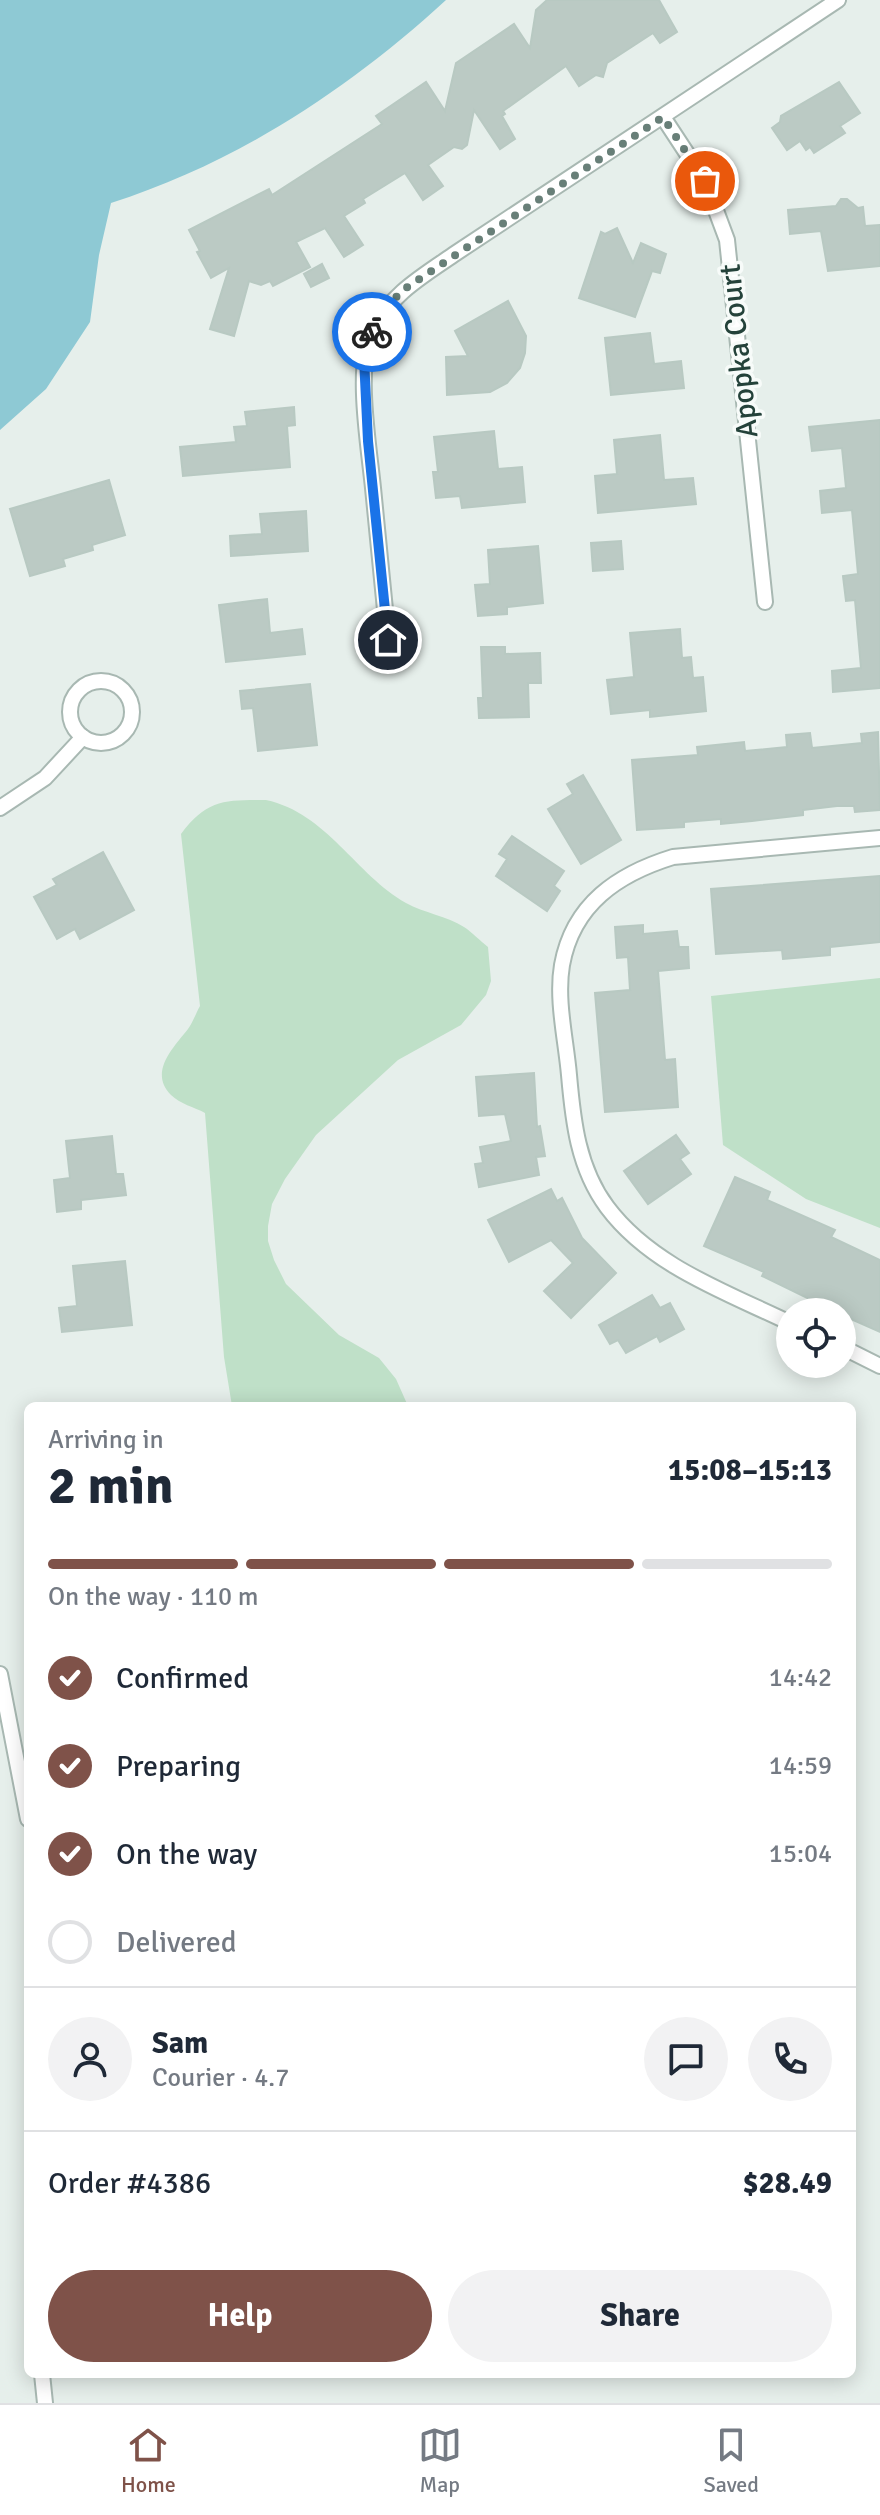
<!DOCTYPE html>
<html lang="en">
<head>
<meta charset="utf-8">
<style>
	body { margin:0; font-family:Signika,sans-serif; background:#f2f2f3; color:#1f2937; height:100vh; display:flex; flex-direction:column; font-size:30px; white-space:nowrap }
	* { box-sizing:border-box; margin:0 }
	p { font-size:26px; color:#747a83 }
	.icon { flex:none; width:44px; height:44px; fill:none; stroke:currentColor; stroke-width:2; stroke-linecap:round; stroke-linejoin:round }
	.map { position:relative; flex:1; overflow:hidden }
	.drawer { position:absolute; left:24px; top:1402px; width:832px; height:976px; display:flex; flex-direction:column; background:#fff; border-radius:12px; box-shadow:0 4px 20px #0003 }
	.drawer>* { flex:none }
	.tools { position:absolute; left:776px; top:1298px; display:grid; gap:16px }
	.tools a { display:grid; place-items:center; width:80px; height:80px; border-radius:50%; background:#fff; box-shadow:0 4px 20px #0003; font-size:40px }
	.pin { position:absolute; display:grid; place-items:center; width:68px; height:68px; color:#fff; margin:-34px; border:4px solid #fff; border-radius:50%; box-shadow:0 2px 8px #0007 }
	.courier { position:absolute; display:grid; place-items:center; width:80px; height:80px; margin:-40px; border:6px solid #1a73e8; border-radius:50%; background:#fff; color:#222; box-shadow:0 2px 10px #0007 }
	.summary em { font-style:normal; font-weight:800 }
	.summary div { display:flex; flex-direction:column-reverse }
	.summary { display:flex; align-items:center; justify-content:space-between; height:136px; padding:0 24px }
	h1 { font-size:52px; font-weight:800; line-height:60px }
	.bar { display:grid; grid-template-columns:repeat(4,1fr); gap:12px 8px; align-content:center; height:96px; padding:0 24px }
	.bar i { height:10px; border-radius:6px; background:#e0e1e3 }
	.bar .on { background:#7f5249 }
	.bar p { grid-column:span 4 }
	.line { display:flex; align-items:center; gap:20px; padding:0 24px; border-top:2px solid #e0e1e3 }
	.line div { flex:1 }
	.round { display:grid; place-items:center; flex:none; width:84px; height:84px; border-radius:42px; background:#f2f2f3 }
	ol { padding:0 24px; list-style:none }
	li { display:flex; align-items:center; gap:24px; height:88px }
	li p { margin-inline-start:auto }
	li .icon { padding:8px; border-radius:50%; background:#7f5249; color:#fff; stroke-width:4 }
	li:last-child { color:#747a83 }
	li i { width:44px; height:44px; border:4px solid #e0e1e3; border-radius:50% }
	.button { display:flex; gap:16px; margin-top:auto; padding:16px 24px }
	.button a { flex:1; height:92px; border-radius:48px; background:#7f5249; color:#fff; font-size:32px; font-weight:800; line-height:92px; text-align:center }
	.button a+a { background:#f2f2f3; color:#1f2937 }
	.menu { display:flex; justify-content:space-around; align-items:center; height:112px; border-top:2px solid #e0e1e3; background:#fff; font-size:22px; color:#747a83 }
	.menu a { display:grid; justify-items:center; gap:4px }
	.menu .on { color:#7f5249 }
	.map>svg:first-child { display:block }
	.green { fill:#bfe0c8 }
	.water { fill:#8ec9d4 }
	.building { fill:#bbcac4; stroke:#b8c9c2; stroke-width:2 }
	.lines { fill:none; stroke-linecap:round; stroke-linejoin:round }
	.minor-casing { stroke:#a8b8b2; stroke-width:18 }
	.minor { stroke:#fff; stroke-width:14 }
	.done { stroke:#687f78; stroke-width:8; stroke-dasharray:0 14.4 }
	.route { stroke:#1a73e8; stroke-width:10 }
	.labels { text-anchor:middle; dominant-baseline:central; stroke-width:7; stroke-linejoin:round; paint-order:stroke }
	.street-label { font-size:30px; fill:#24423a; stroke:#f7fbf9 }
</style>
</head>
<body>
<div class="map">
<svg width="880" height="2403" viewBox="0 0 880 2403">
	<rect width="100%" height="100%" fill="#e6efeb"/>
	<g class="green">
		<path d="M266,800c61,13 90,75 140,103 18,10 41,13 58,24 8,5 16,14 24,20l3,34 -5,14 -25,30 -63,35 -82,75 -31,44 -13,25 -4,22v15l6,19 12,24 53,51 40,23 17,21 12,27h-176l-8,-49 -19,-244c-11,-6 -25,-9 -34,-18 -23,-23 3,-48 17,-66 5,-7 8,-16 12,-23l-19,-172c26,-35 44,-34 85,-34z"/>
		<path d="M880,978v250l-74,-29 -83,-54 -12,-149z"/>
	</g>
	<path class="water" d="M0,0h446c-97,89 -209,163 -335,203l-12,52 -9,67 -44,67 -46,41z"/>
	<g class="building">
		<path d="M547,0h112l18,32 -17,11 -7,-10 -46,30 -4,14 -7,-2 -17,11 -13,-20 -63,45 2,3 -3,2 13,23 -15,10 -26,-39 -7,35 -5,4 -8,-2 -26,18 15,21 -20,14 -18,-27 -42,26 2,4 -21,13 19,29 -19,12 -19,-29 -29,14 14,25 -37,19 -3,-5 -9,4 -12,-4 -15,55 -24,-7 19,-61 -18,10 -14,-26 3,-1 -11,-21 80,-41 3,6 110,-71 -6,-8 50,-34 19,29 11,-48 58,-39 16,24 6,-38z"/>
		<path d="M839,82l21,31 -20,13 5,7 -31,20 -4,-6 -4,3 -6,-9 -13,9 -15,-22 8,-6 1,-6z"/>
		<path d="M841,199h6l11,9 5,-1 2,19 15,-1v41l-52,5 -7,-40 -31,3 -2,-24 48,-4z"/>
		<path d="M617,228l16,35 8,-20 25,11 -6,19 -8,-2 -17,46 -56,-19 22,-66 4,2z"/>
		<path d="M322,264l7,14 -18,9 -7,-13z"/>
		<path d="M508,301l18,35 -1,17 -5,15 -13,15 -17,9 -43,3 -1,-38 22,-1 -13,-25z"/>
		<path d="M650,333l4,31 27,-3 3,27 -73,7 -6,-57z"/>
		<path d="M294,407l1,18 -8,1 3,41 -107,9 -3,-29 56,-5 -2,-15 13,-1 -2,-14z"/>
		<path d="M880,420v268l-47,4 -1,-21 29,-3 -6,-68 -9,1 -3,-25 15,-2 -6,-64 -30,3 -2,-22 26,-3 -4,-40 -30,3 -3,-24z"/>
		<path d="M494,431l4,38 24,-2 3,35 -63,6 -2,-12 -24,2 -3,-26h5l-4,-35z"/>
		<path d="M660,435l4,45 29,-2 3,26 -98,9 -3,-37 22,-2 -3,-34z"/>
		<path d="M109,480l16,55 -33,10 1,5 -30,9 2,7 -35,10 -20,-67z"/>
		<path d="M306,511l2,40 -77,5 -1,-20 32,-2 -2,-20z"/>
		<path d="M621,541l2,28 -30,2 -2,-28z"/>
		<path d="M538,546l5,57 -36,4v7l-29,2 -3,-31 15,-1 -2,-34z"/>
		<path d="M267,599l3,34 32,-4 3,25 -79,8 -7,-57z"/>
		<path d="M680,629l2,29 9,-1 2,21 10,-1 3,34 -56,6v-7l-39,4 -4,-34 27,-3 -4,-44z"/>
		<path d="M481,647h24v7l35,-1 1,30h-13l1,34 -50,1 -1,-20h5z"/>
		<path d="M310,684l7,61 -59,6 -5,-43 -11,1 -2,-18z"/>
		<path d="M878,732l2,78 -25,2 -1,-6h-17l-34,4v5l-51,6 -31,3v-5l-37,3v5l-47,3 -5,-70 66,-5 -1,-8 47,-5 1,9 42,-4 -1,-12 24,-2 2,15 50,-5 -1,-9z"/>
		<path d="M583,775l38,65 -40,24 -33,-55 25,-15 -6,-10z"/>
		<path d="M512,836l52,35 -10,15 6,5 -13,20 -51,-35 11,-17 -8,-5z"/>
		<path d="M103,852l31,58 -54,29 -5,-10 -18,10 -23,-42 23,-12 -4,-6z"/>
		<path d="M880,876v66l-50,5v8l-47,4 -1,-9 -66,4 -5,-65z"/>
		<path d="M643,925v9l34,-3 2,16h9l1,21 -31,3 7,89 10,-1 3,48 -73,5 -10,-119 35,-3 -2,-33 -11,1 -2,-31z"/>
		<path d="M534,1073l3,54 3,-1 5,30 -9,1 3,18 -60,12 -4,-23 8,-1 -3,-16 31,-6 -6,-27 -26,2 -3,-39z"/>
		<path d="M676,1135l13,18 -9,6 11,15 -43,30 -24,-33z"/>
		<path d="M112,1136l4,38h7l3,21 -45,5v9l-24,3 -3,-32 16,-2 -4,-37z"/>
		<path d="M735,1177l35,15 -3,8 68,30 -4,7 49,23v72l-38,-17v-3h-6l-74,-36 2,-4 -60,-26z"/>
		<path d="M551,1189l6,12 5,-3 20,40 34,35 -45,45 -27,-27 29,-28 -22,-23 -42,22 -21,-42z"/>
		<path d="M125,1261l7,64 -70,7 -3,-24 18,-2 -4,-40z"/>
		<path d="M652,1295l8,13 10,-5 14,26 -24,13 -3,-6 -31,17 -8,-13 -8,4 -11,-19z"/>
	</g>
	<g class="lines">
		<g class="minor-casing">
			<g id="minor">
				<path d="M663,117l42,64 22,59 38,362"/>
				<path d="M388,640c-5,-51 -10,-101 -15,-152 -4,-41 -18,-121 -1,-157 17,-36 52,-56 84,-78l382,-253"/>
				<circle cx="101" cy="712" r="31"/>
				<path d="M0,808l45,-30 38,-41"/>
				<path d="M790,1323c-64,-31 -139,-57 -183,-116 -29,-39 -34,-86 -38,-132 -3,-35 -13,-75 -7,-110 11,-61 56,-91 111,-108l207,-19"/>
				<path d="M842,1347l38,19"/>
				<path d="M0,1674l28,145"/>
				<path d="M42,2374l3,29"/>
			</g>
		</g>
		<use href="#minor" class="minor"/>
	</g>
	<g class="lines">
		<path class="done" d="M372,332l12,-22 19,-20 260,-173 42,64"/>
		<path class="route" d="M372,332l-8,26 4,83 20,199"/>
	</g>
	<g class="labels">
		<g class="street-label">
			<text transform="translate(739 351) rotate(-96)">Apopka Court</text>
		</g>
	</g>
</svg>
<div class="tools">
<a><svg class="icon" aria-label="locate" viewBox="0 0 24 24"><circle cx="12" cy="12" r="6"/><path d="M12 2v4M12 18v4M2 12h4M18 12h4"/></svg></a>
</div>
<div class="pin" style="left:705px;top:181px;background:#ea580c"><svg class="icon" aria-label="bag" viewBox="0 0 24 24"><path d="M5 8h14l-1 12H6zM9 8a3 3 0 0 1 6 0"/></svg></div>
<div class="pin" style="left:388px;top:640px;background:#1f2937"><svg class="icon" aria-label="home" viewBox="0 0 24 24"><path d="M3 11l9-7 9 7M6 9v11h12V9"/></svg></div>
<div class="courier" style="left:372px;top:332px"><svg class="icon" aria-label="bike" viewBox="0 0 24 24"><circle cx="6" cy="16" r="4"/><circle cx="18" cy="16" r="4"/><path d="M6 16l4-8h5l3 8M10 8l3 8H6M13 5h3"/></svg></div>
<section class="drawer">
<div class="summary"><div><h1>2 min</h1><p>Arriving in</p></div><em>15:08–15:13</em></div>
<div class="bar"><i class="on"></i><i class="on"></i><i class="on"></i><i></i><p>On the way · 110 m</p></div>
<ol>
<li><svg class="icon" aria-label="check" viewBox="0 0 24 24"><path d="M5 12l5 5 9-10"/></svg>Confirmed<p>14:42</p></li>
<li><svg class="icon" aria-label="check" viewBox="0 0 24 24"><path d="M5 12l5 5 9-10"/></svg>Preparing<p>14:59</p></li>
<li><svg class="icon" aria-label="check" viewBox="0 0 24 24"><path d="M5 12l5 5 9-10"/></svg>On the way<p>15:04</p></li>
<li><i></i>Delivered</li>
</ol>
<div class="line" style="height:144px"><a class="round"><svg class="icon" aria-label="person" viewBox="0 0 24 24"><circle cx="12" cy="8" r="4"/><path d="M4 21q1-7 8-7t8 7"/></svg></a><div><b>Sam</b><p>Courier · 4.7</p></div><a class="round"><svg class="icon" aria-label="chat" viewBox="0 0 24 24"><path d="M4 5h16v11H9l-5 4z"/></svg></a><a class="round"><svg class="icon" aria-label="phone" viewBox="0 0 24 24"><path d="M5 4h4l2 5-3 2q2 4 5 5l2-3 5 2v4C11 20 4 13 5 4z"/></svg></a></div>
<div class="line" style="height:104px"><div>Order #4386</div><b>$28.49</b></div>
<div class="button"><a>Help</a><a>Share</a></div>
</section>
</div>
<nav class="menu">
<a class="on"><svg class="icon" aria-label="home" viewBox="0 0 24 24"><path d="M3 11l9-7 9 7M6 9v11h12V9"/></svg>Home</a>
<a><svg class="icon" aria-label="map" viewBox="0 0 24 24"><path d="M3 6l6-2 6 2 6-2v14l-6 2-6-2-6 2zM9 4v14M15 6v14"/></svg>Map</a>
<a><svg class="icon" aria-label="saved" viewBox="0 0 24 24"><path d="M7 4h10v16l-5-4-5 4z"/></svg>Saved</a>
</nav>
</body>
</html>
